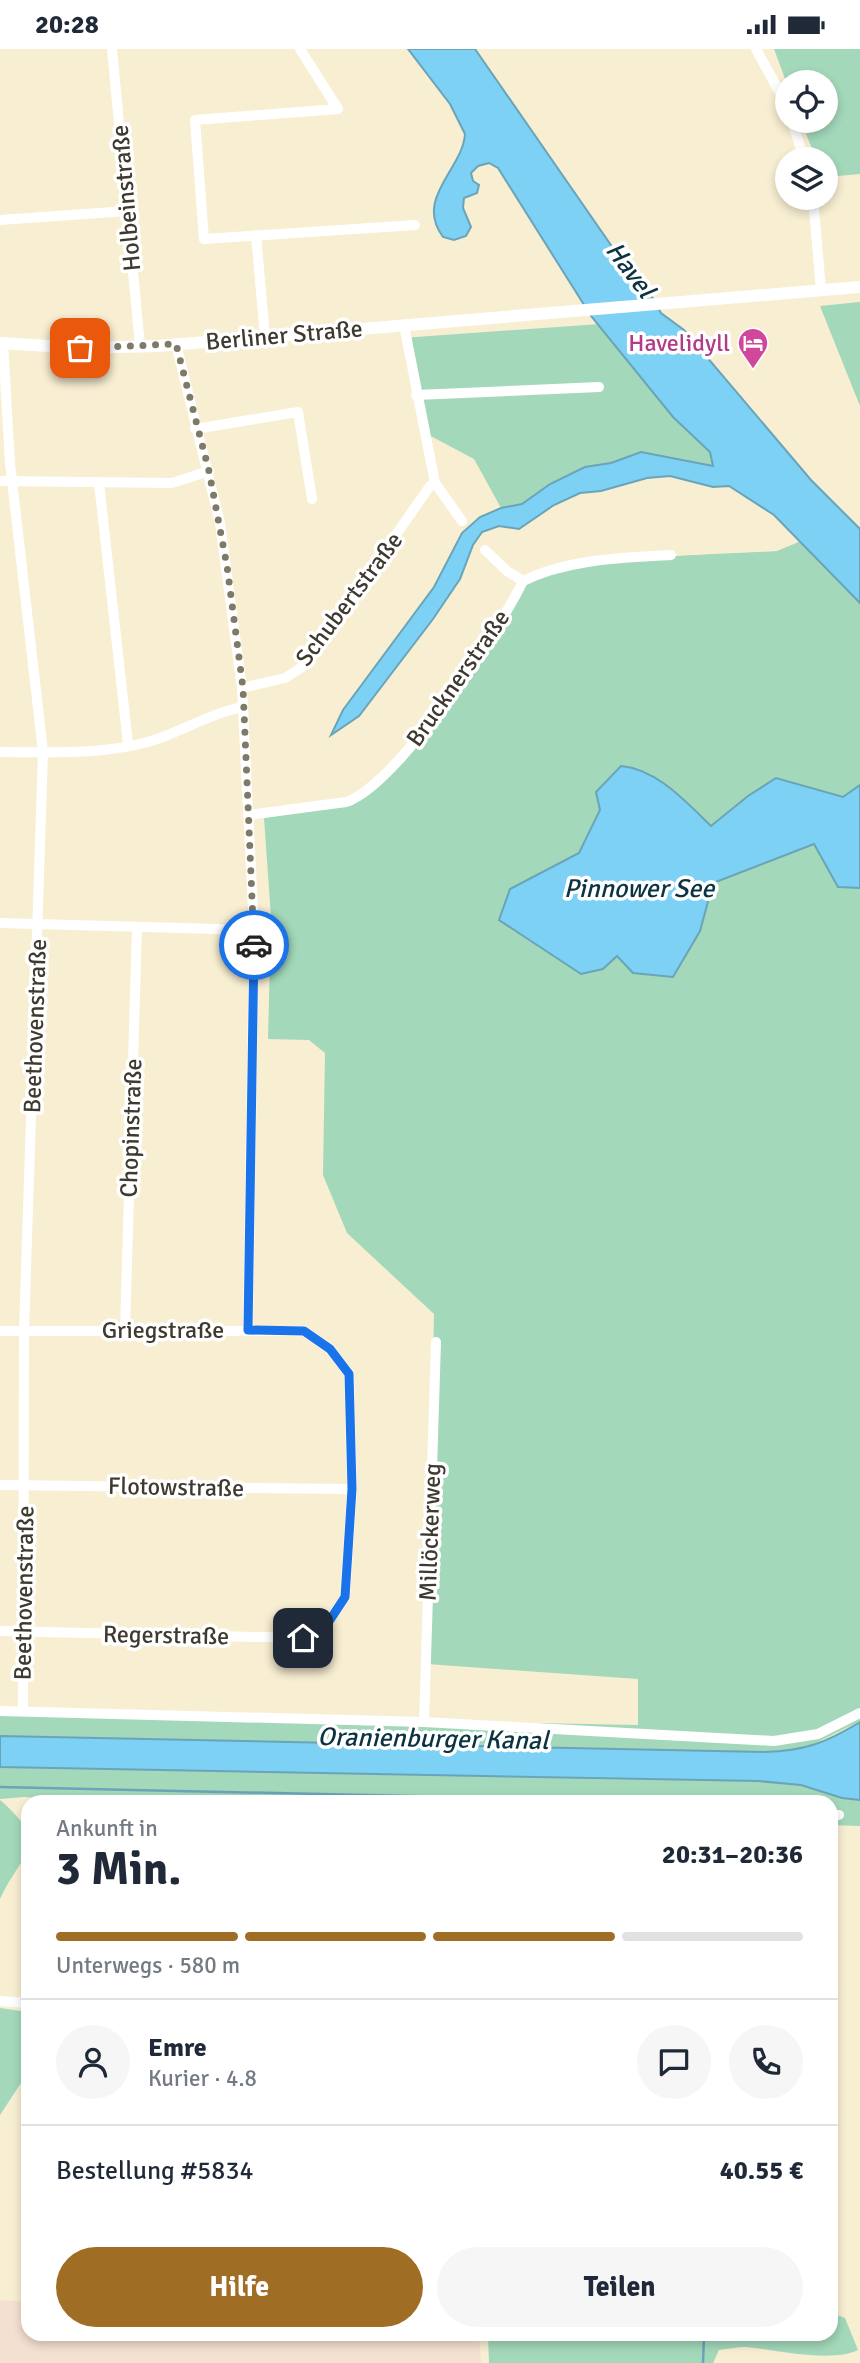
<!DOCTYPE html>
<html lang="de">
<head>
<meta charset="utf-8">
<style>
	body { margin:0; font-family:Signika,sans-serif; background:#f6f6f7; color:#1f2937; height:100vh; display:flex; flex-direction:column; font-size:26px; white-space:nowrap }
	* { box-sizing:border-box; margin:0 }
	p { font-size:23px; color:#747a83 }
	.icon { flex:none; width:38px; height:38px; fill:none; stroke:currentColor; stroke-width:2; stroke-linecap:round; stroke-linejoin:round }
	.map { position:relative; flex:1; overflow:hidden }
	.drawer { position:absolute; left:21px; top:1746px; width:817px; height:546px; display:flex; flex-direction:column; background:#fff; border-radius:21px; box-shadow:0 4px 10px #0003 }
	.drawer>* { flex:none }
	.fabs { position:absolute; left:775px; top:21px; display:grid; gap:14px }
	.fabs a { display:grid; place-items:center; width:63px; height:63px; border-radius:50%; background:#fff; box-shadow:0 4px 10px #0003; font-size:35px }
	.pin { position:absolute; display:grid; place-items:center; width:60px; height:60px; color:#fff; margin:-30px; border-radius:14px; box-shadow:0 4px 10px #0006 }
	.courier { position:absolute; display:grid; place-items:center; width:70px; height:70px; margin:-35px; border:5px solid #1a73e8; border-radius:50%; background:#fff; color:#222; box-shadow:0 2px 9px #0007 }
	.overview em { font-style:normal; font-weight:800 }
	.overview div { display:flex; flex-direction:column-reverse }
	.overview { display:flex; align-items:center; justify-content:space-between; height:119px; padding:0 35px }
	h1 { font-size:46px; font-weight:800; line-height:52px }
	.bar { display:grid; grid-template-columns:repeat(4,1fr); gap:10px 7px; align-content:center; height:84px; padding:0 35px }
	.bar i { height:9px; border-radius:5px; background:#e0e1e3 }
	.bar .on { background:#a06d24 }
	.bar p { grid-column:span 4 }
	.line { display:flex; align-items:center; gap:18px; padding:0 35px; border-top:2px solid #e0e1e3 }
	.line div { flex:1 }
	.round { display:grid; place-items:center; flex:none; width:74px; height:74px; border-radius:37px; background:#f6f6f7 }
	.action { display:flex; gap:14px; margin-top:auto; padding:14px 35px }
	.action a { flex:1; height:80px; border-radius:42px; background:#a06d24; color:#fff; font-size:28px; font-weight:800; line-height:80px; text-align:center }
	.action a+a { background:#f6f6f7; color:#1f2937 }
	.status { display:flex; justify-content:space-between; align-items:center; height:49px; padding:0 35px; background:#fff; direction:ltr }
	.status svg { height:19px; fill:currentColor }
	.map>svg:first-child { display:block }
	.commercial { fill:#f4e0d1 }
	.green { fill:#a3d8ba }
	.water { fill:#7dd1f4; stroke:#6aa4b9; stroke-width:2 }
	.lines { fill:none; stroke-linecap:round; stroke-linejoin:round }
	.stream { stroke:#6aa4b9; stroke-width:2.5 }
	.minor { stroke:#fff; stroke-width:10 }
	.major { stroke:#fff; stroke-width:12 }
	.done { stroke:#7f7968; stroke-width:7; stroke-dasharray:0 12.6 }
	.route { stroke:#1a73e8; stroke-width:9 }
	.labels { text-anchor:middle; dominant-baseline:central; stroke-width:7; stroke-linejoin:round; paint-order:stroke }
	.street-label { font-size:24px; fill:#3e3a2f; stroke:#fff }
	.hotel-label { font-size:24px; fill:#b23c85; stroke:#fff; text-anchor:end }
	.water-label { font-size:26px; font-style:italic; fill:#0b3342; stroke:#fff }
</style>
</head>
<body>
<div class="status"><b>20:28</b><svg viewBox="0 0 49 12"><path d="M0 12V9h3v3zM5 12V6h3v6zM10 12V3h3v9zM15 12V0h3v12zM26 1h20v11H26zM47 4h2v5h-2z"/></svg></div>
<div class="map">
<svg width="860" height="2314" viewBox="0 0 860 2314">
	<rect width="100%" height="100%" fill="#f8eed2"/>
	<path class="commercial" d="M0,2251l28,2v33h402l49,3 2,25h-481z"/>
	<g class="green">
		<path d="M774,0h86v125l-34,3v-18h-10l-15,-38h25v-39l-39,2z"/>
		<path d="M860,253v104l-40,-100z"/>
		<path d="M600,275l73,93 37,35 3,14 -72,-14 -30,11 -26,4 -35,17 -28,20 -21,4 -27,-49 -49,-26 -23,-95z"/>
		<path d="M801,492l59,62v182l-17,12 -29,-6 -66,5 -37,30 -23,-23 -88,7 -21,43 -69,36 93,80 14,-13 83,-25 13,-48 101,-39 24,43 22,1v833l-60,30 -36,1 -764,-16v-23l638,12v-46l-211,-15 7,-350 -87,-81 -24,-58 2,-122 -16,-13 -41,-1 3,-122 -7,-99 89,-13 52,-44 50,-66 70,-109c42,-31 194,-31 252,-35z"/>
		<path d="M0,1718l758,14 43,4 41,13 18,2v26l-29,-1v-22h-710l-97,-6 -24,2z"/>
		<path d="M0,1751c52,45 22,52 0,99z"/>
		<path d="M0,1959l28,4v69l-5,-1 -23,35z"/>
		<path d="M831,2264l14,5 13,32c-28,13 -79,0 -112,-3 -9,0 -18,2 -27,3l-6,13h-224l-1,-28h343z"/>
	</g>
	<g class="water">
		<path d="M408,0h67l165,238 12,10 9,16 23,17 127,150 49,49v74l-86,-88 -45,-29 -16,1 -43,-11 -23,2 -46,13 -21,2 -26,12 -35,24 -20,-3 -17,6 -9,13 -13,34 -27,40 -74,97 -28,19 12,-25 91,-123 28,-54 18,-16 21,-9 21,-4 28,-20 35,-17 26,-4 30,-11 72,14 -3,-14 -37,-35 -82,-101 -93,-148 -9,-5 -11,3 -7,7 2,8 6,4 -2,8 -13,5 -1,10 8,19 -5,9 -12,4 -11,-3c-29,-39 20,-68 22,-103l-15,-30z"/>
		<path d="M621,717c36,3 65,36 90,60l37,-30 28,-18 67,19 17,-12v103l-22,-1 -24,-43 -101,39 -13,48 -27,46 -40,-4 -16,-17 -14,13 -22,5 -82,-54 11,-31 69,-36 21,-43 -4,-18z"/>
		<path d="M860,1673v78l-18,-2 -41,-13 -43,-4 -758,-14v-31l764,16c41,-1 61,-9 96,-30z"/>
	</g>
	<g class="lines">
		<g class="stream">
			<path d="M0,1738l724,16"/>
			<path d="M703,2314l1,-28"/>
		</g>
		<g class="minor">
			<path d="M112,0l28,297"/>
			<path d="M300,0l38,60 -143,11 9,119 211,-14"/>
			<path d="M756,0l32,59"/>
			<path d="M792,72l12,38"/>
			<path d="M813,149l8,92"/>
			<path d="M0,171l127,-9"/>
			<path d="M256,186l9,102"/>
			<path d="M404,276l31,158 27,38"/>
			<path d="M3,294l7,120 33,289 -19,579 -1,380"/>
			<path d="M176,295l44,179 22,165 12,242 -6,400"/>
			<path d="M416,346l183,-8"/>
			<path d="M195,380l103,-17 14,87"/>
			<path d="M0,432l172,2 37,-12"/>
			<path d="M99,434l29,261"/>
			<path d="M485,501l22,21 16,10"/>
			<path d="M242,639l43,-10 19,-12 126,-180 5,-3"/>
			<path d="M0,703c48,0 106,3 151,-11 32,-10 60,-28 92,-34"/>
			<path d="M249,766l97,-13c49,-15 154,-172 177,-221 44,-22 99,-23 148,-26"/>
			<path d="M0,874l254,7"/>
			<path d="M125,1281l12,-403"/>
			<path d="M0,1282h304l26,18 19,25 3,115 -7,108 -17,26 -25,15 -303,-7"/>
			<path d="M0,1436l352,4"/>
			<path d="M0,1662l424,11 350,19 44,-7 42,-21"/>
			<path d="M424,1673l12,-380"/>
			<path d="M831,1766h8"/>
			<path d="M0,1952l28,2"/>
		</g>
		<path class="major" d="M0,294l80,5 78,-2 702,-59"/>
	</g>
	<g class="lines">
		<path class="done" d="M80,299l96,-4 33,127 18,95 16,122 11,257"/>
		<path class="route" d="M254,896l-6,385 56,1 26,18 19,25 3,115 -7,108 -17,26 -25,15"/>
	</g>
	<defs>
		<g id="hotel-pin" transform="scale(1.575)"><path d="M0 17L-7.5 6A9.5 9.5 0 1 1 7.5 6Z" fill="#d1479c" stroke="#fff"/><path d="M-6-4.5h1.5V1H6V5H4.5V3h-9V5H-6ZM-4 0a1.8 1.8 0 1 1 3.6 0ZM.5 0V-2.5h3Q6-2.5 6 0Z" fill="#fff"/></g>
	</defs>
	<g fill-rule="evenodd">
		<use href="#hotel-pin" x="753" y="294"/>
	</g>
	<g class="labels">
		<g class="street-label">
			<text transform="translate(126 149) rotate(-95)">Holbeinstraße</text>
			<text transform="translate(284 286) rotate(-5)">Berliner Straße</text>
			<text transform="translate(349 550) rotate(-53)">Schubertstraße</text>
			<text transform="translate(458 629) rotate(-55)">Brucknerstraße</text>
			<text transform="translate(35 977) rotate(-88)">Beethovenstraße</text>
			<text transform="translate(131 1079) rotate(-88)">Chopinstraße</text>
			<text x="163" y="1281">Griegstraße</text>
			<text transform="translate(176 1438) rotate(1)">Flotowstraße</text>
			<text transform="translate(430 1483) rotate(-88)">Millöckerweg</text>
			<text transform="translate(24 1544) rotate(-89)">Beethovenstraße</text>
			<text transform="translate(166 1586) rotate(1)">Regerstraße</text>
		</g>
		<g class="hotel-label">
			<text x="730" y="294">Havelidyll</text>
		</g>
		<g class="water-label">
			<text transform="translate(630 221) rotate(53)">Havel</text>
			<text x="639" y="840">Pinnower See</text>
			<text transform="translate(433 1690) rotate(1)">Oranienburger Kanal</text>
		</g>
	</g>
</svg>
<div class="fabs">
<a><svg class="icon" aria-label="locate" viewBox="0 0 24 24"><circle cx="12" cy="12" r="6"/><path d="M12 2v4M12 18v4M2 12h4M18 12h4"/></svg></a>
<a><svg class="icon" aria-label="layers" viewBox="0 0 24 24"><path d="M12 4l9 5-9 5-9-5zM3 14l9 5 9-5"/></svg></a>
</div>
<div class="pin" style="left:80px;top:299px;background:#ea580c"><svg class="icon" aria-label="bag" viewBox="0 0 24 24"><path d="M5 8h14l-1 12H6zM9 8a3 3 0 0 1 6 0"/></svg></div>
<div class="pin" style="left:303px;top:1589px;background:#1f2937"><svg class="icon" aria-label="home" viewBox="0 0 24 24"><path d="M3 11l9-7 9 7M6 9v11h12V9"/></svg></div>
<div class="courier" style="left:254px;top:896px"><svg class="icon" aria-label="car" viewBox="0 0 24 24"><path d="M5 17H2v-5l4-1 3-4h7l3 4 3 1v5h-3M9 17h6M6 11h13"/><circle cx="7" cy="17" r="2"/><circle cx="17" cy="17" r="2"/></svg></div>
<section class="drawer">
<div class="overview"><div><h1>3 Min.</h1><p>Ankunft in</p></div><em>20:31–20:36</em></div>
<div class="bar"><i class="on"></i><i class="on"></i><i class="on"></i><i></i><p>Unterwegs · 580 m</p></div>
<div class="line" style="height:126px"><a class="round"><svg class="icon" aria-label="person" viewBox="0 0 24 24"><circle cx="12" cy="8" r="4"/><path d="M4 21q1-7 8-7t8 7"/></svg></a><div><b>Emre</b><p>Kurier · 4.8</p></div><a class="round"><svg class="icon" aria-label="chat" viewBox="0 0 24 24"><path d="M4 5h16v11H9l-5 4z"/></svg></a><a class="round"><svg class="icon" aria-label="phone" viewBox="0 0 24 24"><path d="M5 4h4l2 5-3 2q2 4 5 5l2-3 5 2v4C11 20 4 13 5 4z"/></svg></a></div>
<div class="line" style="height:91px"><div>Bestellung #5834</div><b>40.55 €</b></div>
<div class="action"><a>Hilfe</a><a>Teilen</a></div>
</section>
</div>
</body>
</html>
